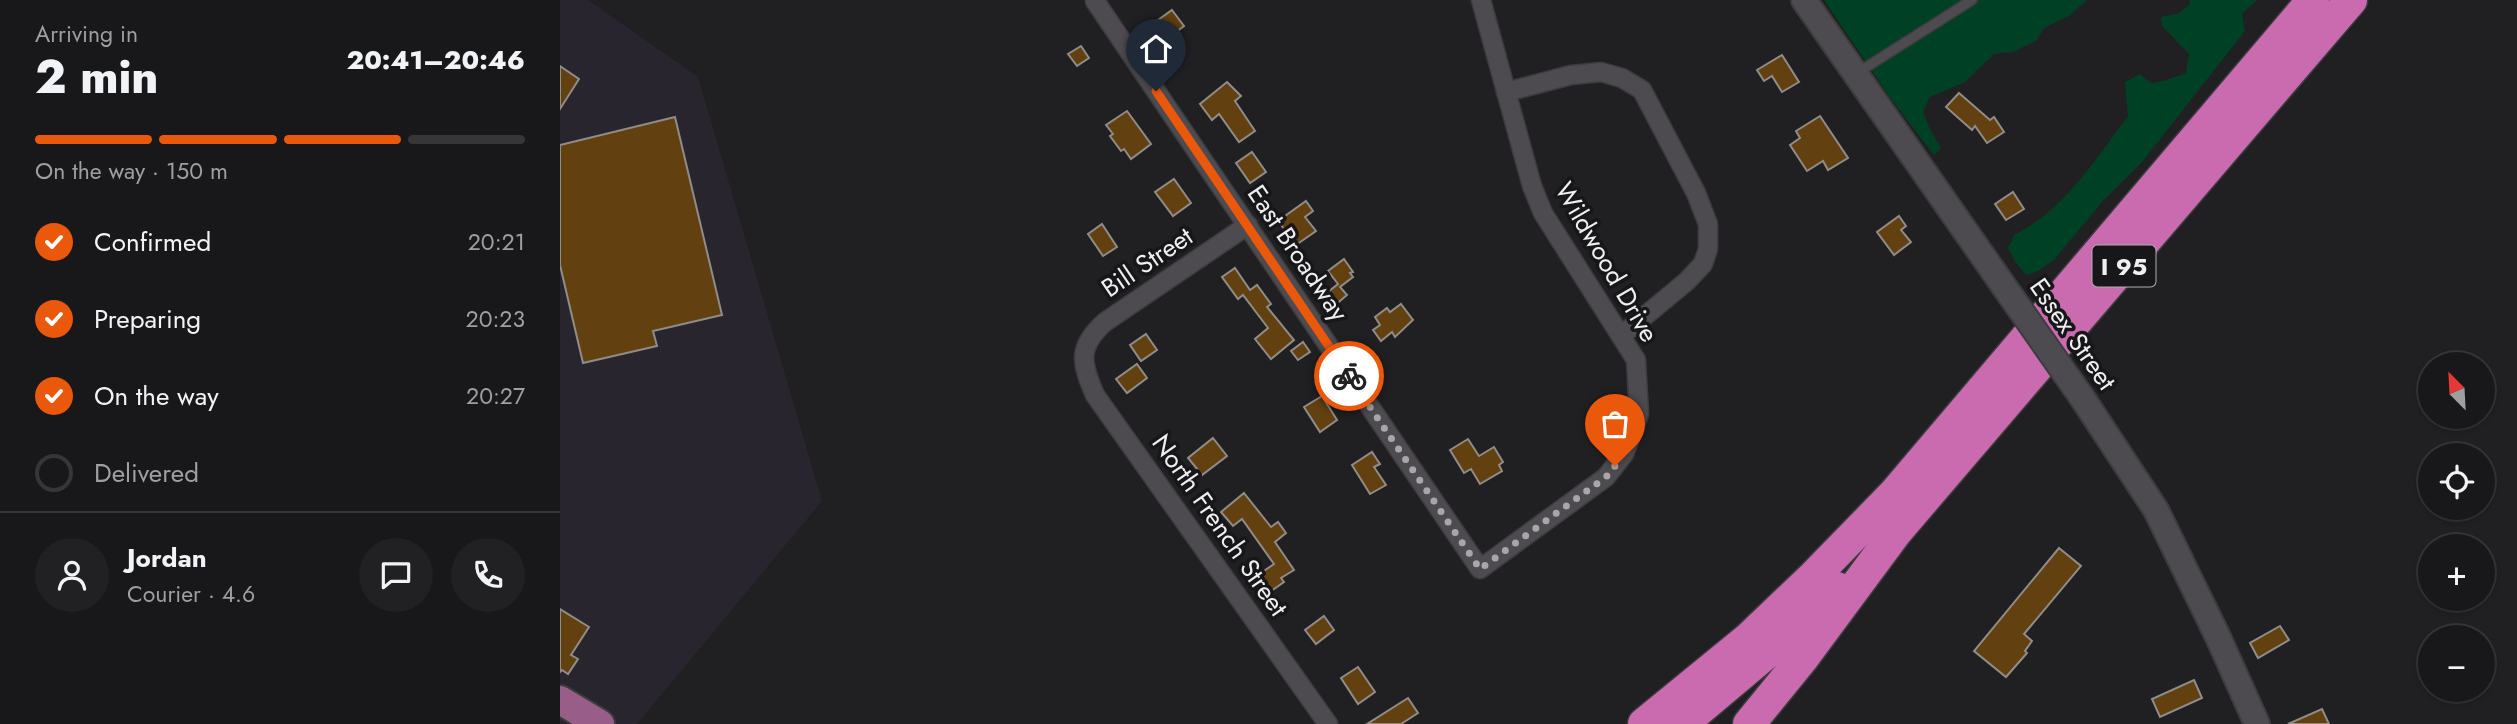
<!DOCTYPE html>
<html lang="en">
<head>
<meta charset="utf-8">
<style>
	body { margin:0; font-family:Jost,sans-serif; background:#212023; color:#f1f3f6; height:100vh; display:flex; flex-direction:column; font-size:26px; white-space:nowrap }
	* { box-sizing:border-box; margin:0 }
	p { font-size:23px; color:#9f9fa2 }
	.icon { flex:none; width:38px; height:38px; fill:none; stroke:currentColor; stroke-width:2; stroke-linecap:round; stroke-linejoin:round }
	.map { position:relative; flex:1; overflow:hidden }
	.side { display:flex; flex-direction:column; background:#18171a; width:560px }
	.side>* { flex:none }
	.needle { width:46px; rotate:336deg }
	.buttons { position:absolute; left:1858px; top:352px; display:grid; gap:14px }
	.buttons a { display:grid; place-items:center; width:77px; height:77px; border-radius:50%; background:#18171a; box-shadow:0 2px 5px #0004,0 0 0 2px #363639; font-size:35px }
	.pin { position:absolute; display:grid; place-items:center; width:60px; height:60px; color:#fff; margin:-72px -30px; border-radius:50% 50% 50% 0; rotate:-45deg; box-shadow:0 0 7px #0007 }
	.pin .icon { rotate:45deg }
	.courier { position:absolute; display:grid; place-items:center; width:70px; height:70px; margin:-35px; border:5px solid #ea580c; border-radius:50%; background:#fff; color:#222; box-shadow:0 2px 9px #0007 }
	.overview em { font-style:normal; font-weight:800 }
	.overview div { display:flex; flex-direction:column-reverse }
	.overview { display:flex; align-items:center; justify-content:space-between; height:119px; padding:0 35px }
	h1 { font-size:46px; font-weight:800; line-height:52px }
	.bar { display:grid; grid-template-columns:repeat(4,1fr); gap:10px 7px; align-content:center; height:84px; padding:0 35px }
	.bar i { height:9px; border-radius:5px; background:#363639 }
	.bar .current { background:#ea580c }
	.bar p { grid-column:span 4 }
	.line { display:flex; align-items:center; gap:18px; padding:0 35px; border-top:2px solid #363639 }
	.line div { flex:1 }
	.round { display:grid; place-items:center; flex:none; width:74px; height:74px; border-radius:37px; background:#212023 }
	ol { padding:0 35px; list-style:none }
	li { display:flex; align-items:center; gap:21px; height:77px }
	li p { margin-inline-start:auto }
	li .icon { padding:7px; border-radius:50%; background:#ea580c; color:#fff; stroke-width:4 }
	li:last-child { color:#9f9fa2 }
	li i { width:38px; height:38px; border:4px solid #363639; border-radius:50% }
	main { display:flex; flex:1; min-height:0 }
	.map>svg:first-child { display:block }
	.built { fill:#29252e }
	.green { fill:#004024 }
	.building { fill:#634010; stroke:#908c88; stroke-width:2 }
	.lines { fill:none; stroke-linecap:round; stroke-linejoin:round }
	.lane-casing { stroke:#3c3b3e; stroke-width:12 }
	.street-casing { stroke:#3c3b3e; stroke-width:21 }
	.secondary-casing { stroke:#3c3b3e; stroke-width:28 }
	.primary-casing { stroke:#3c3b3e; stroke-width:32 }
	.highway-casing { stroke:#3c3b3e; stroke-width:35 }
	.lane { stroke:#4d4b4f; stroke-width:9 }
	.street { stroke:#4d4b4f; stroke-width:18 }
	.secondary { stroke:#4d4b4f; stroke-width:24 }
	.primary { stroke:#985e89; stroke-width:28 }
	.highway { stroke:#ca6bb0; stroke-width:32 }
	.secondary-bridge-casing { stroke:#3c3b3e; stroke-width:28; stroke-linecap:butt }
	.secondary-bridge { stroke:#4d4b4f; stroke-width:24 }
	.done { stroke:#a7a6a8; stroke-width:7; stroke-dasharray:0 12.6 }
	.route { stroke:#ea580c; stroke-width:9 }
	.labels { text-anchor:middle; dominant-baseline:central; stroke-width:7; stroke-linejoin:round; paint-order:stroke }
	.shield { fill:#171619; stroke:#aeadb0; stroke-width:2 }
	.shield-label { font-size:24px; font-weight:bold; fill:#efeef0 }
	.street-label { font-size:26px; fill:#efeef0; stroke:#171619 }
</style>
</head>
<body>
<main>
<section class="side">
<div class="overview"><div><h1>2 min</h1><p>Arriving in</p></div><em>20:41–20:46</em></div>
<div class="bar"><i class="current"></i><i class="current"></i><i class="current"></i><i></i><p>On the way · 150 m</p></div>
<ol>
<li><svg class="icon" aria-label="check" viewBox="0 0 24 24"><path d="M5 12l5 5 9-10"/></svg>Confirmed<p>20:21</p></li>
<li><svg class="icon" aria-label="check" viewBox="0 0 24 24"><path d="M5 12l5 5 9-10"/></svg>Preparing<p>20:23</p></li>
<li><svg class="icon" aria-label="check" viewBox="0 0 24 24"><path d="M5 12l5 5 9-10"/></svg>On the way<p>20:27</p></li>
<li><i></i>Delivered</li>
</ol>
<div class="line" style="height:126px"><a class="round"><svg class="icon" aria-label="person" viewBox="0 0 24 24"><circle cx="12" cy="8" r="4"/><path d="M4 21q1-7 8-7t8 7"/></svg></a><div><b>Jordan</b><p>Courier · 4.6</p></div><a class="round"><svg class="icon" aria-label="chat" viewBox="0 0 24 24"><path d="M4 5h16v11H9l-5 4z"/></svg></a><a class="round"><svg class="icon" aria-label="phone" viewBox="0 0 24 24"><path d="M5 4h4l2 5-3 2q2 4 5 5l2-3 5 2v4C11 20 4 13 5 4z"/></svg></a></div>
</section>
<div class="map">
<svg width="1957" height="724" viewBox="0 0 1957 724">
	<rect width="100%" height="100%" fill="#201f22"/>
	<path class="built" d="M0,0h28l110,77 124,424 -185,223h-77z"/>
	<g class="green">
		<path d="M1264,0h263l-18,16 -25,12 -7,12 -24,12 -19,2 -29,28 -35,15 -7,15 8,19 10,17 -7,7 -43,-56z"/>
		<path d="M1630,0h67l-15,14 3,17 -102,130 -40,40 -49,59 -16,11 -12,4 -12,-15 -6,-12 6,-13c50,-25 81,-75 114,-119l-3,-34 15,-8 11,9 13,-2 22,-8 3,-19 -27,-28 -1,-9 18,-4 10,-8z"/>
	</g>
	<g class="building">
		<path d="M612,10l12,16 -17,13 -13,-16z"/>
		<path d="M521,46l8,12 -12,8 -9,-12z"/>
		<path d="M1222,55l17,27 -17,10 -10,-16 -8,5 -7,-11z"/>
		<path d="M0,66l19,13 -19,30z"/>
		<path d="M667,82l14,14 -6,5 20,30 -16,11 -20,-28 -7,6 -12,-16z"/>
		<path d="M1399,93l31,27 4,-3 10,15 -17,11 -12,-17 -3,4 -26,-23z"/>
		<path d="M567,111l24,33 -20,15 -7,-10 -3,2 -11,-15 3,-2 -7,-9z"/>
		<path d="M1260,116l28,42 -20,12 -5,-9 -16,10 -17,-26 10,-7 -4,-7z"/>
		<path d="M115,117l47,198 -69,16 4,15 -74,17 -23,-98v-120z"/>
		<path d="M692,152l14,20 -16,11 -14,-20z"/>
		<path d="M614,179l17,24 -18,13 -18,-24z"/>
		<path d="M1453,192l11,17 -18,11 -11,-16z"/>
		<path d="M746,201l7,10 -8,6 11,14 -20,14 -18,-24z"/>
		<path d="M1339,216l7,10 -5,4 10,12 -17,13 -17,-23z"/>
		<path d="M542,224l15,23 -14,9 -15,-22z"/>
		<path d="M784,259l9,13 -3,1 3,4 -13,10 7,8 -14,12 -9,-12 14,-11 -10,-13z"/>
		<path d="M675,268l15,22 7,-5 14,19 -4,3 27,33 -23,19 -16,-20 13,-11 -25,-33 -5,4 -16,-22z"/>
		<path d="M841,304l12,16 -18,17 -3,-5 -11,9 -8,-11 7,-5 -5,-8 12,-9 3,4z"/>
		<path d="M586,334l11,16 -16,11 -11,-16z"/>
		<path d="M743,342l7,10 -12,8 -7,-9z"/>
		<path d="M577,364l10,14 -20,15 -11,-14z"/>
		<path d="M762,396l15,24 -17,12 -16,-25z"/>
		<path d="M653,438l14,18 -25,19 -14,-17z"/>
		<path d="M908,439l11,17 15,-9 9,15 -4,3 3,6 -22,13 -9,-15 -7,4 -14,-23z"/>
		<path d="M812,452l8,12 -6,3 12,18 -16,9 -18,-29z"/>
		<path d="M684,493l27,34 7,-5 8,11 -11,9 19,28 -13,8 3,4 -17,12 -12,-17 19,-13 -32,-45 -9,7 -12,-14z"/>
		<path d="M1499,548l22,18 -57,68 8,7 -7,10 2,2 -21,24 -32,-26z"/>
		<path d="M0,609l29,18 -18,28 7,4 -10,15 -6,-4 -2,2z"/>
		<path d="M764,616l10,14 -18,14 -11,-14z"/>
		<path d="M1720,626l9,14 -31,18 -8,-15z"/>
		<path d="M798,667l17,25 -17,12 -17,-26z"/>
		<path d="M1634,680l8,18 -42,19 -8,-18z"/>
		<path d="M848,698l10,15 -17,11h-34z"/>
		<path d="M1762,709l7,15h-41z"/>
	</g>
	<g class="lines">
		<g class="lane-casing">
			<path id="lane" d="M1297,73l115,-73"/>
		</g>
		<g class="street-casing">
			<g id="street">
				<path d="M537,0l-2,1 385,568 126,-92 18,-23 15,-40 -3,-54 -93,-147 -11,-27 -51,-186"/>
				<path d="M946,92l65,-17 30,-3 21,6 20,12 54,103 12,31v25l-5,15 -16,17 -65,54"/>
				<path d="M688,225l-143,97c-28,25 -24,41 -10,73l233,329"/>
			</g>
		</g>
		<g class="secondary-casing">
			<g id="secondary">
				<path d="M1244,0l206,295"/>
				<path d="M1523,399l73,111 62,127 39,87"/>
			</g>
		</g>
		<g class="primary-casing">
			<path id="primary" d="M0,700l40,24"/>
		</g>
		<g class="highway-casing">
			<g id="highway">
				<path d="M1084,724l104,-85 66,-63 80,-82 419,-494"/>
				<path d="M1122,724l95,-80 60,-56"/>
				<path d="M1189,724l53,-65 94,-127 455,-532"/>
			</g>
		</g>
		<use href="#lane" class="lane"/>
		<use href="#street" class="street"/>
		<use href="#secondary" class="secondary"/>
		<use href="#primary" class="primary"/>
		<use href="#highway" class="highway"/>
		<g class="secondary-bridge-casing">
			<path id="secondary-bridge" d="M1450,295l73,104"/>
		</g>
		<use href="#secondary-bridge" class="secondary-bridge"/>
	</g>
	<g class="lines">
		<path class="done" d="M789,376l131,193 126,-92 9,-11"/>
		<path class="route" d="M596,91l193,285"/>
	</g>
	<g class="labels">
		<rect class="shield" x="1532.5" y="245.5" width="63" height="41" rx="5"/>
		<g class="shield-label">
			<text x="1564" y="266">I 95</text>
		</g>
		<g class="street-label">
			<text transform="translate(738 253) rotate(56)">East Broadway</text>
			<text transform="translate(587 262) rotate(-34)">Bill Street</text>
			<text transform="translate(1047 262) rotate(60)">Wildwood Drive</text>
			<text transform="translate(1513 334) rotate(55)">Essex Street</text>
			<text transform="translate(660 525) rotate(55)">North French Street</text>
		</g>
	</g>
</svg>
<div class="buttons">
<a><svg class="needle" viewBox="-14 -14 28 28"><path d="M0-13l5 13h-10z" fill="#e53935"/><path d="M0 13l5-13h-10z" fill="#9f9fa2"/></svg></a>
<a><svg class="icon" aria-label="locate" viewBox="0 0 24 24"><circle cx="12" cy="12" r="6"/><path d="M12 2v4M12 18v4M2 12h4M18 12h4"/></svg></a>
<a>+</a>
<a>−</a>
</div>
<div class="pin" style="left:1055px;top:466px;background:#ea580c"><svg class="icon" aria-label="bag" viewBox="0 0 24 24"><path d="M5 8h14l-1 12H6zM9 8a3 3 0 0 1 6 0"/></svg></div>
<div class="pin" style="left:596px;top:91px;background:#1f2937"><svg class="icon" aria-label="home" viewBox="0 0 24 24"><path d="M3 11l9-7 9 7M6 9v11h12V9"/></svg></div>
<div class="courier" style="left:789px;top:376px"><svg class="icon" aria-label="bike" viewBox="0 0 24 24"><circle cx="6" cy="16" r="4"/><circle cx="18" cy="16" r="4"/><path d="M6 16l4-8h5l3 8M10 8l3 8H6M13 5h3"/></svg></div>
</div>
</main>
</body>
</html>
